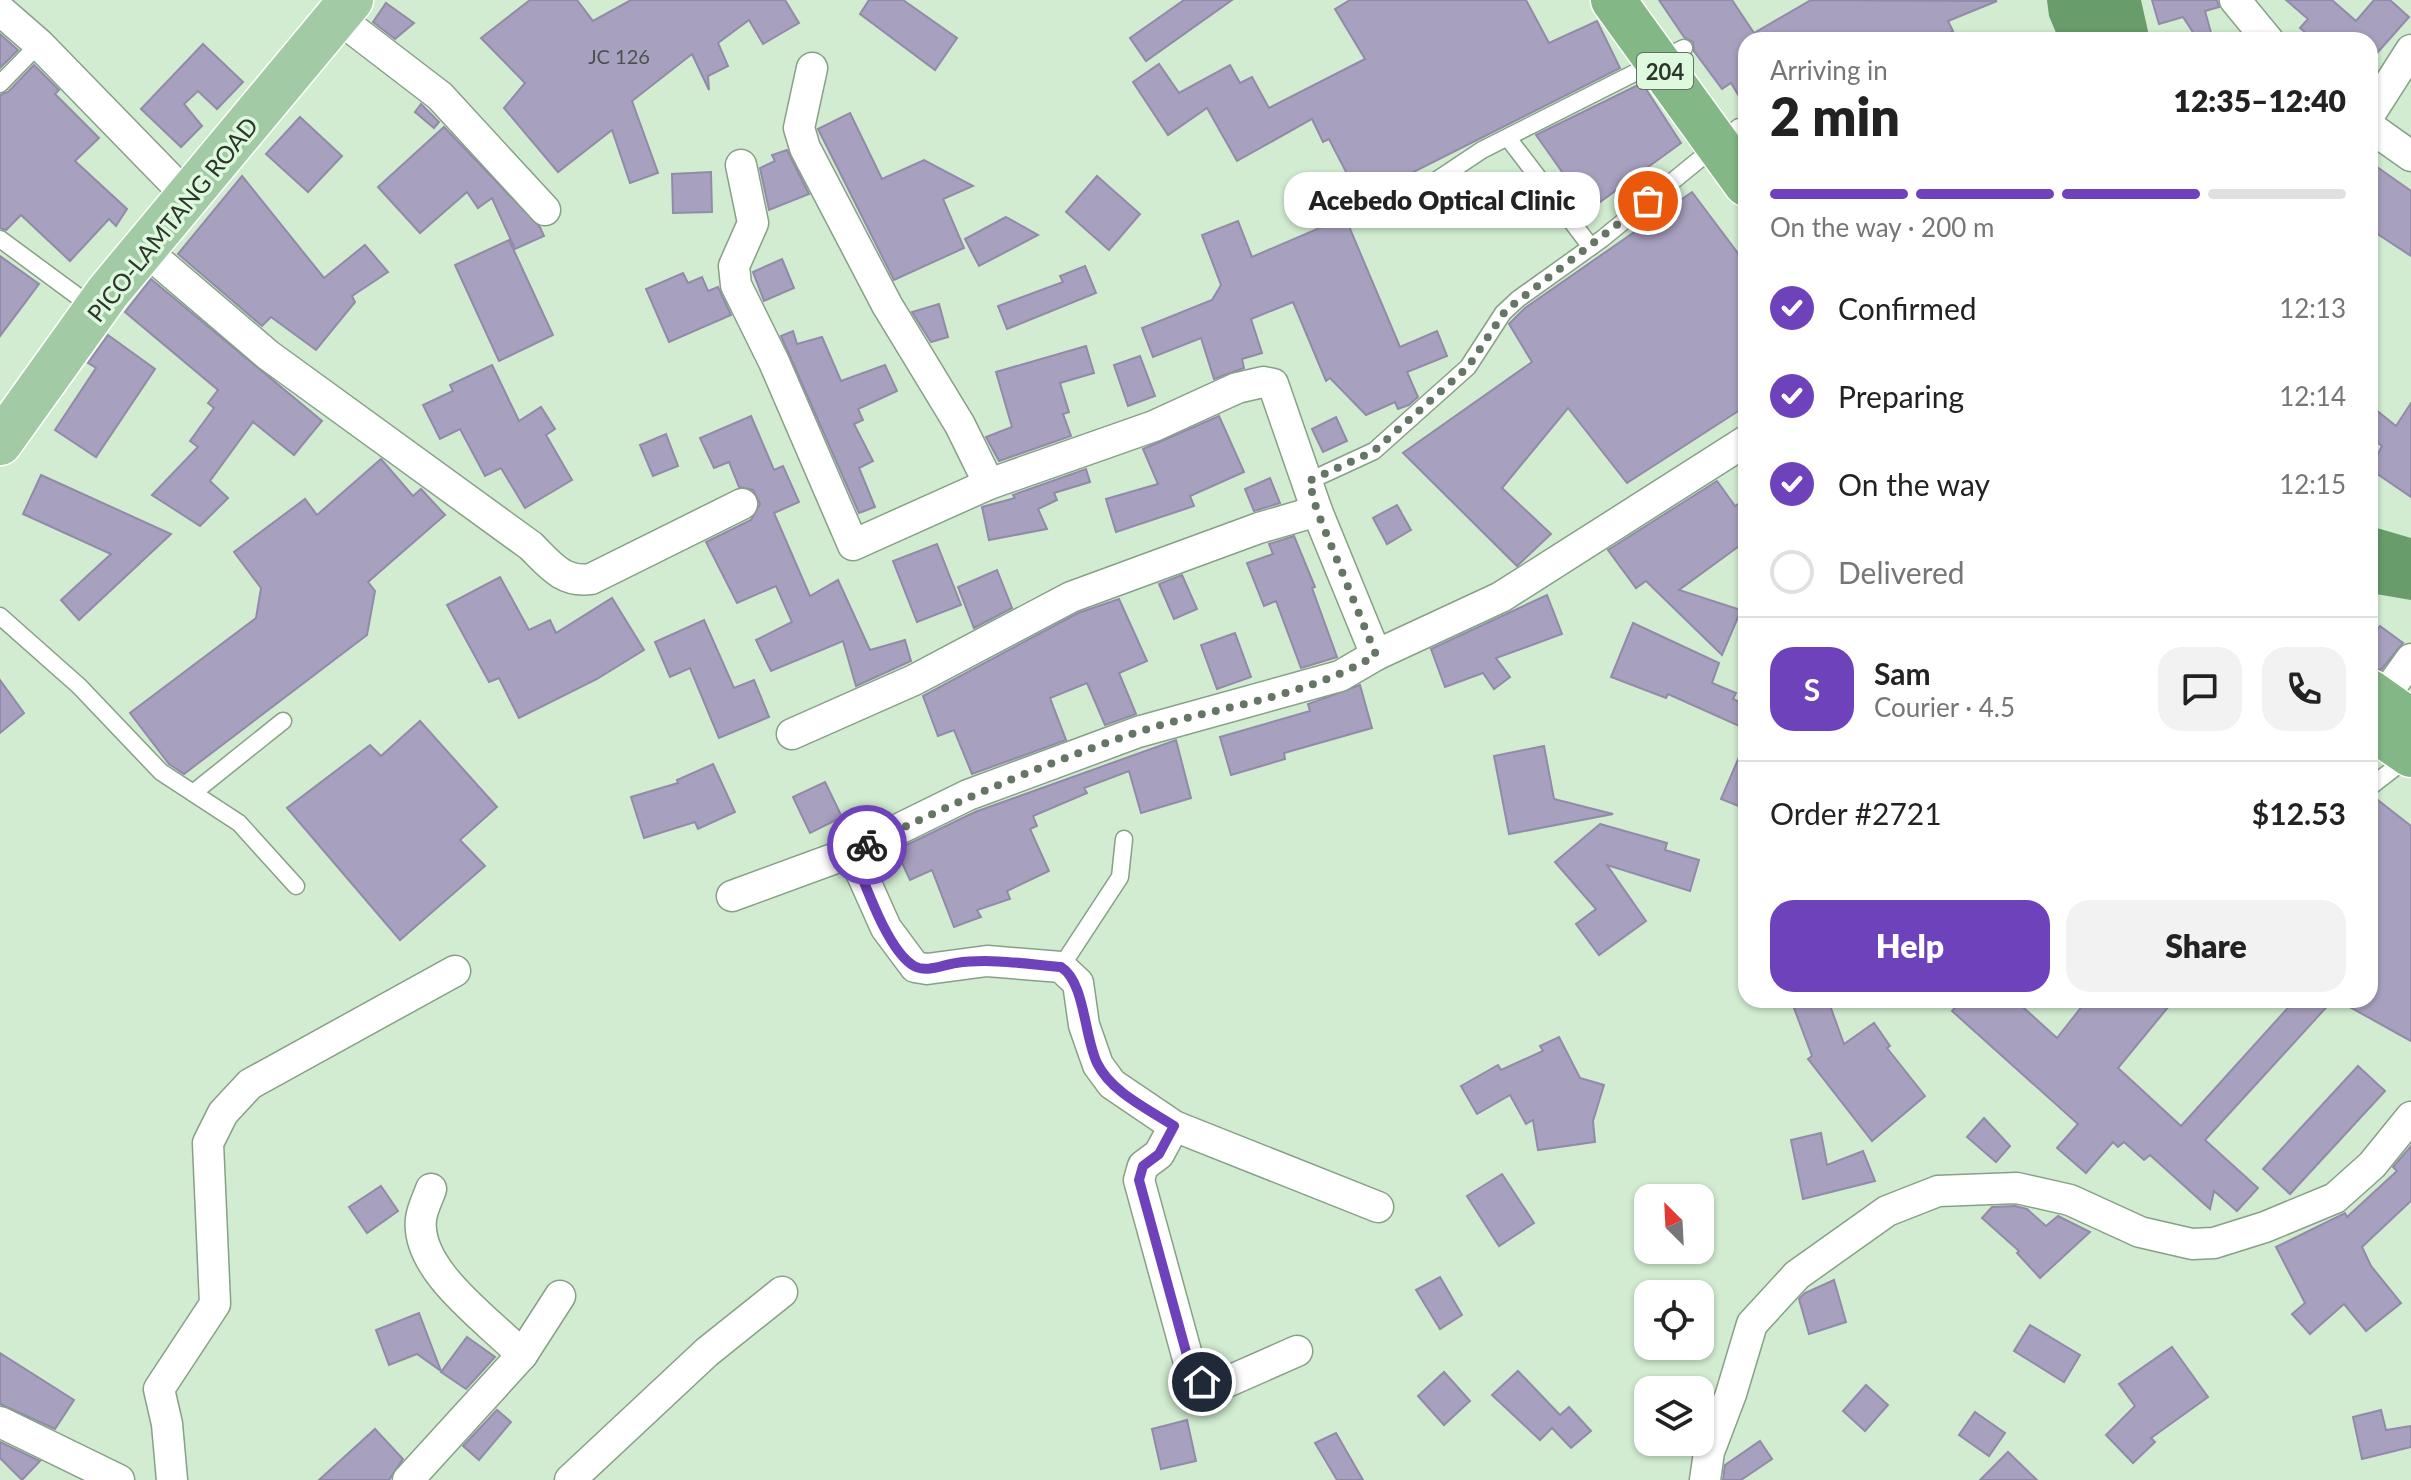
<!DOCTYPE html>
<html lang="en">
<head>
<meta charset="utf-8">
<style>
	body { margin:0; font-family:Lato,sans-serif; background:#f2f2f2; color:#222; height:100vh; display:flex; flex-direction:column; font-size:30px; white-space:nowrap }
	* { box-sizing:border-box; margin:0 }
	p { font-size:26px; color:#767676 }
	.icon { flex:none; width:44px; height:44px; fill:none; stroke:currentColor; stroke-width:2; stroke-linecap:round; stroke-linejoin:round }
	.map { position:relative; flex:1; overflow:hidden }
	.drawer { position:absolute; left:1738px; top:32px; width:640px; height:976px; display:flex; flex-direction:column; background:#fff; border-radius:24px; box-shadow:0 2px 6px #0004 }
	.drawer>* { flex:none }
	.needle { width:52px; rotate:336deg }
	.buttons { position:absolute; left:1634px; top:1184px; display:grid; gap:16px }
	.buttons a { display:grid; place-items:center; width:80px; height:80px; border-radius:16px; background:#fff; box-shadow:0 2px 6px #0004; font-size:40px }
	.pin { position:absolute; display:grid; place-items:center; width:68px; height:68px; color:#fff; margin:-34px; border:4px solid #fff; border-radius:50%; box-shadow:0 2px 8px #0007 }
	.courier { position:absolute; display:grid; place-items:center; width:80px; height:80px; margin:-40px; border:6px solid #6e42ba; border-radius:50%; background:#fff; color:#222; box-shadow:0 2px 10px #0007 }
	.bubble { position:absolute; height:56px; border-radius:24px; background:#fff; box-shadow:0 2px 6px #0004; font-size:26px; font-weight:800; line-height:56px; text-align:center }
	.headline em { font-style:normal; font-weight:800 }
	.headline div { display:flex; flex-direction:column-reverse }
	.headline { display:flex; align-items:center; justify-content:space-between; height:136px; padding:0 32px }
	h1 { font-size:52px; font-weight:800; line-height:60px }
	.bar { display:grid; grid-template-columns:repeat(4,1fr); gap:12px 8px; align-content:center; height:96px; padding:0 32px }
	.bar i { height:10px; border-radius:6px; background:#e0e0e0 }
	.bar .on { background:#6e42ba }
	.bar p { grid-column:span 4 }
	.line { display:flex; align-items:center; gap:20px; padding:0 32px; border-top:2px solid #e0e0e0 }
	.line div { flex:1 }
	.round { display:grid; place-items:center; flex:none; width:84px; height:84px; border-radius:24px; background:#f2f2f2 }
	ol { padding:0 32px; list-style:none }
	li { display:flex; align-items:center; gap:24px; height:88px }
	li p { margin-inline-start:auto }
	li .icon { padding:8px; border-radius:50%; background:#6e42ba; color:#fff; stroke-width:4 }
	li:last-child { color:#767676 }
	li i { width:44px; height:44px; border:4px solid #e0e0e0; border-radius:50% }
	.cta { display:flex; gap:16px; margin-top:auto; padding:16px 32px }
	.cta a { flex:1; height:92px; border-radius:24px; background:#6e42ba; color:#fff; font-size:32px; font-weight:800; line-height:92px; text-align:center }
	.cta a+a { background:#f2f2f2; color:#222 }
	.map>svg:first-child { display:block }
	.water { fill:#689c6b }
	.building { fill:#a7a0bf; stroke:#918aa8; stroke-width:2 }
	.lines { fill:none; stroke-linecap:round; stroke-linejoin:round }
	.service-casing { stroke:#87a087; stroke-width:19 }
	.minor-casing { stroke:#87a087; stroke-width:33 }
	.primary-casing { stroke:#fff; stroke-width:47 }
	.trunk-casing { stroke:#fff; stroke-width:47 }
	.service { stroke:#fff; stroke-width:16 }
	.minor { stroke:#fff; stroke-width:30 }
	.primary { stroke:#a2caa4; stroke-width:44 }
	.trunk { stroke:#83b886; stroke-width:44 }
	.done { stroke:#667666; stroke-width:8; stroke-dasharray:0 14.4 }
	.route { stroke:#6e42ba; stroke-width:10 }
	.labels { text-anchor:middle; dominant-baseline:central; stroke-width:7; stroke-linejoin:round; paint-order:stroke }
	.number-label { font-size:20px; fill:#4b5051 }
	.shield { fill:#def9de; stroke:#617061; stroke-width:2 }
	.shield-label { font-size:22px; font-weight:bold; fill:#2c362c }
	.street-label { font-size:24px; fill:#2c362c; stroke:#def9de }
</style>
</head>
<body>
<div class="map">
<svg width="2411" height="1480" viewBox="0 0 2411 1480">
	<rect width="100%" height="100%" fill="#d1ecd1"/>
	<g class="water">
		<path d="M2047,0h94l9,40h-91l-10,-24z"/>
		<path d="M2370,526l41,12v62l-41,-7z"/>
	</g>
	<g class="building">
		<path d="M530,0h47l16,21 38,-21h154l14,23 -36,21 -14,-24 -31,23 10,23 -20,10 1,14 -17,-36 -60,47 26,72 -28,10 -18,-53 -54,42 -54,-64 21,-25 -44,-45z"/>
		<path d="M869,0h34l54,38 -22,32 -75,-56z"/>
		<path d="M1184,0h48l-86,61 -16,-23z"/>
		<path d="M1350,0h176l23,43 48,-22 23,47 -260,131 -31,-60 -6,3 -11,-23 -75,42 -30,-53 -39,27 -35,-53 26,-18 20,29 51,-28 10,18 12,-6 17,31 96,-49 -30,-50z"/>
		<path d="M1659,0h73l22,33 57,-33 186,1 -49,20 5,10 -17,9h-190v68l-15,-25 -9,6 -28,-38 -1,-9 -9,-5z"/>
		<path d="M2152,0h65l2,7 -14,4 8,29h-15l-15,-23 -24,7z"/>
		<path d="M2286,0h46l24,21 18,-21h16l19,17 -39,44v-21h-56l-14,-12 8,-9z"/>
		<path d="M386,3l28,20 -19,16 -22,-17z"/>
		<path d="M0,34l18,16 -18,18z"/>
		<path d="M203,44l40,38 -26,27 -19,-18 -14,13 18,22 -21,21 -40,-38z"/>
		<path d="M34,65l25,25 -4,4 44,44 -24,23 52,48 -11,17 -7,-7 -39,42 -49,-46 -15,15 -6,-2v-133l8,-3z"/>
		<path d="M1642,83l39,60 -92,67 -53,-75z"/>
		<path d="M421,104l18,18 -5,6 -19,-16z"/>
		<path d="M850,113l32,66 42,-19 49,26 -30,13 21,49 -70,32 -76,-151z"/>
		<path d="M300,117l42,39 -34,36 -42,-38z"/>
		<path d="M444,127l96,100 4,9 -29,13 -23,-51 -14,10 -11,-16 -47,41 -42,-46z"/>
		<path d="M787,150l22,44 -40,16 -9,-42 15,-7 -3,-6z"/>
		<path d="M2370,162l41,29v65l-41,-27z"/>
		<path d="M711,172l1,40 -39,1 -1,-39z"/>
		<path d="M242,176l82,102 41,-33 23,27 -36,24 3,6 -39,48 -45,-33 -9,9 -84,-72z"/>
		<path d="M1097,176l43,38 -31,36 -43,-38z"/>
		<path d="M1692,192l54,72v142l-119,77 -59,-75 -66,80 49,46 -34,32 -114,-113 129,-91 -23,-38 16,-16z"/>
		<path d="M1006,217l32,18 -59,31 -14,-27z"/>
		<path d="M1345,217l55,130 37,-16 10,25 -40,16 11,25 -9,8 -11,4 -3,-7 -29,13 -36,-37 -4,3 -33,-79 -42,17 11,34 -20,6 2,9 -30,11 -13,-41 -48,19 -11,-29 70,-28 9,-15 -19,-50 36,-14 14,36z"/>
		<path d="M509,240l44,95 -54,26 -44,-96z"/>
		<path d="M0,256l39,28 -39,52z"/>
		<path d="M782,259l12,29 -30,13 -11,-29z"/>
		<path d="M1085,266l11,27 -89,36 -9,-23 65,-24 -3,-6z"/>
		<path d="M683,273l5,10 14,-6 6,14 10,-4 13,28 -62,27 -23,-53z"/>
		<path d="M151,279l171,142 -28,34 -41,-33 -43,59 18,17 -28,28 -48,-31 46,-48 -8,-6 24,-33 -6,-5 10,-13 -93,-78z"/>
		<path d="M939,304l9,33 -17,5 -19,-30z"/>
		<path d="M793,331l4,13 25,-7 19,44 44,-16 12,26 -39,18 5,11 -9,4 19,37 -14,7 16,39 -16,6 -78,-177z"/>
		<path d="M108,335l47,34 -59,88 -41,-27 41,-62 -8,-5z"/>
		<path d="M1086,346l8,27 -34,10 9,29 -6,2 8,22 -72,25 -13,-24 26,-10 -16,-55z"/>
		<path d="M1140,356l15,40 -27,10 -14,-41z"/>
		<path d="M492,365l27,56 22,-14 14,22 -9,6 26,45 -47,28 -24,-40 -16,8 -25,-47 -20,10 -17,-34 30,-14 -3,-6z"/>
		<path d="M2411,403v94l-41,-28 12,-23 -12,-9v-32l26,21z"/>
		<path d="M751,416l23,54 9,-4 16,36 -25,11 36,83 28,-16 32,70 35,-10 6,21 -55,25 -13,-45 -72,30 -15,-31 36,-18 -16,-36 -39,17 -31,-61 45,-22 9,-16 -7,-14 -14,-3 -10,-25 -15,6 -14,-30z"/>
		<path d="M1219,416l25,56 -54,24 4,10 -78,26 -10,-33 52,-15 -15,-35z"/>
		<path d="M1336,417l11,24 -24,11 -11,-23z"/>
		<path d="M666,434l12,32 -25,10 -13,-31z"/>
		<path d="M381,459l32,37 8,-7 24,26 -77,67 7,9 -8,44 -183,139 -15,-10 -39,-51 126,-95 5,-30 -27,-36 71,-53 12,16z"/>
		<path d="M1086,469l4,13 -36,11 3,7 -19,9 9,20 -58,11 -7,-33 33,-9 -2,-3z"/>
		<path d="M41,475l130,59 -92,86 -18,-20 50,-46 -88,-40z"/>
		<path d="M1270,478l10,25 -26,8 -9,-22z"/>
		<path d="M1717,481l18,25 11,-7v42l-67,49 62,20 -19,45 -76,-74 -10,7 -28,-38z"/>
		<path d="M1397,505l14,25 -24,14 -14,-26z"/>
		<path d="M1294,536l21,51 -3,1 25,69 -36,11 -25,-67 -12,5 -17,-43 26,-9 -4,-10z"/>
		<path d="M937,544l24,61 -44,17 -24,-61z"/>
		<path d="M997,570l15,38 -38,20 -16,-41z"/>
		<path d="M1182,575l15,34 -23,10 -15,-35z"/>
		<path d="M500,577l29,53 21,-10 6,13 56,-35 32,52 -47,29 -78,39 -20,-40 -10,4 -42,-77z"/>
		<path d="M1547,595l15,39 -66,24 14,19 -16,12 -11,-16 -38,14 -14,-38z"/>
		<path d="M1119,599l28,62 -28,12 17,41 -31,11 -18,-42 -37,15 16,42 -94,34 -18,-44 -16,6 -15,-40 155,-83z"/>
		<path d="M704,620l30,68 20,-8 15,37 -50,21 -29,-70 -20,9 -15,-35z"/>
		<path d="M1633,623l86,40 -7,20 24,10 -3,6 13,6v24l-78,-35 -2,4 -55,-21z"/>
		<path d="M2380,626l23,17 -22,27 -11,-3v-28z"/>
		<path d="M1235,633l16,44 -34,12 -16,-44z"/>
		<path d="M0,680l24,33 -24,20z"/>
		<path d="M1360,685l12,43 -88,25 1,6 -54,16 -11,-38 90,-26 -2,-7z"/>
		<path d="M420,721l77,86 -37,33 25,26 -85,74 -113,-132 83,-63 11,11z"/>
		<path d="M1176,740l15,58 -50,15 -12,-42 -45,17 3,5 -54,23 4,10 -7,3 19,42 -42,20 3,8 -33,11 4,7 -27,10 -22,-57 -22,10 -14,-30 79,-38z"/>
		<path d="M1746,741v68l-25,-10z"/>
		<path d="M1544,746l10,53 59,15 -104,20 -15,-78z"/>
		<path d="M713,764l22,48 -37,17 -3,-7 -51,16 -13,-41 47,-14 -1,-3z"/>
		<path d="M825,782l17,35 -32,16 -17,-36z"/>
		<path d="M2374,797l37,29v215l-74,-41h33v-202z"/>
		<path d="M1600,824l67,19 -2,7 34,10 -9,31 -83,-26 39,56 -47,34 -23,-31 20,-15 -41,-47z"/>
		<path d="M1816,1000h12l16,44 30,-21 16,23 -3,2 38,48 -53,45 -64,-82 4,-3 -18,-48z"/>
		<path d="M1962,1000h53l42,38 30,-38h87l-56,68 63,58 114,-126h38l-128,140 53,48 -21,23 -23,-20 -4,18 -60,-54 -6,5 -20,-18 -6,5 -5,-5 -27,31 -29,-25 21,-24 -126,-113z"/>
		<path d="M1559,1037l21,41 24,7 -11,36 2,21 -57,8 -5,-30 -7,4 -16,-29 -33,19 -16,-28 37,-21 3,5 42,-19 -3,-5z"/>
		<path d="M2358,1066l27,25 -95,103 -27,-25z"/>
		<path d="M1984,1118l26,28 -14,16 -29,-25z"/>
		<path d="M1821,1133l6,32 36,-14 12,30 -72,18 -12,-59z"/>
		<path d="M2411,1146v55l-49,46 9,19 30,37 -35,28 -22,-27 -34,30 -18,-20 13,-11 -29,-56 69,-34 2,4 50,-46 -4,-4z"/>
		<path d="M1502,1174l32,49 -35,23 -32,-50z"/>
		<path d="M381,1186l17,25 -31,22 -18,-26z"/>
		<path d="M2015,1206l12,3 19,17 12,-10 32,16 -50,46 -23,-25 2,-2 -37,-33 10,-11z"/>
		<path d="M1440,1277l22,38 -22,14 -24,-39z"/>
		<path d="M1834,1280l12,42 -37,12 -10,-35 6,-6z"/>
		<path d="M419,1313l22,58 -24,-17 -28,11 -13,-35z"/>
		<path d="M2030,1325l50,30 -16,27 -50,-31z"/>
		<path d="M467,1337l28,20 -29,32 -25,-17z"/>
		<path d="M2172,1347l36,50 -57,41 4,4 -22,21 -27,-28 29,-29 -16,-22z"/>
		<path d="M0,1353l74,47 -19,29 -55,-25z"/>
		<path d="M1518,1371l42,44 9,-8 22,24 -20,17 -19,-20 -12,12 -48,-45z"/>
		<path d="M1444,1372l26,29 -26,24 -26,-29z"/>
		<path d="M1866,1385l22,20 -23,26 -22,-20z"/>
		<path d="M497,1410l14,12 -32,38 -16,-14z"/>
		<path d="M2381,1410l5,20 25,-4v21l-49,12 -9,-42z"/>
		<path d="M1975,1412l30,21 -16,23 -30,-21z"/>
		<path d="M1187,1420l9,41 -35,8 -9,-40z"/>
		<path d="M375,1429l28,30 -14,21h-70z"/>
		<path d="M1336,1433l27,47h-26l-22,-37z"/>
		<path d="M1760,1441l12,18 -31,21h-18l2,-15z"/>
		<path d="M0,1442l40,19 -18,19 -22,-22z"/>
		<path d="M2008,1452l29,28h-57z"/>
	</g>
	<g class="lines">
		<g class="service-casing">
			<g id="service">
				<path d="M0,84l39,-40"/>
				<path d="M1508,138l83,109"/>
				<path d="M1416,194l66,-44 202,-102"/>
				<path d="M0,239l95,70"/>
				<path d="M1309,481l65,-30 94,-84 35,-54 15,-14 84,-60 137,-112"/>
				<path d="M0,616l79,70 82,86 78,51 57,63"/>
				<path d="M2370,787l40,-31"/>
				<path d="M193,793l90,-72"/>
				<path d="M1061,967l59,-90 4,-38"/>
			</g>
		</g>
		<g class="minor-casing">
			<g id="minor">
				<path d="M2235,0l33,40"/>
				<path d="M0,10l39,34 148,152"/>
				<path d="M337,17l103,79 105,114"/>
				<path d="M812,68l-13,60 6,20 82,157 73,120 29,59"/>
				<path d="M2370,114l41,-64"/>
				<path d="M2370,127l41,29"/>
				<path d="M144,249l124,106 263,191c19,19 32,37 60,33l151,-75"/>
				<path d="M1376,655l125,-58 245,-156"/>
				<path d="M2370,716l41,-57"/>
				<path d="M792,734l122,-54 157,-83 188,-69 58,-17"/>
				<path d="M852,852l34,76 29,39 12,2 60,-8 74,6 17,16 6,42 14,40 14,19 62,42 204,81"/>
				<path d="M732,896l120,-44 116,-57 170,-63 202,-56 36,-21 -59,-144 -44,-127 -10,-2 -26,6 -83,38 -165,58 -136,61 -79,-183 -38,-77 -2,-19 19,-43 -12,-58"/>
				<path d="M1174,1126l-15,28 -16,12 -4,14 52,190 11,12 18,3 77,-34"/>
				<path d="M522,1355l38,-59"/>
				<path d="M0,1422l119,58"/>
				<path d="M172,1480l-5,-56 -8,-35 56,-85 -7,-161 15,-30 27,-29 205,-113"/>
				<path d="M408,1480l114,-125c-31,-33 -107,-84 -101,-136 1,-10 7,-21 10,-30"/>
				<path d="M570,1480l137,-128 75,-60"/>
				<path d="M1705,1480l4,-28 22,-58 21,-70 45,-49 90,-64 51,-20 79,-3 53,12 70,32 52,12 22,-1 51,-16 70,-29 37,-33 39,-48"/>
			</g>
		</g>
		<g class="primary-casing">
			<path id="primary" d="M0,443l108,-151 243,-292"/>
		</g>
		<g class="trunk-casing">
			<g id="trunk">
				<path d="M1613,0l133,184"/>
				<path d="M2370,692l41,29"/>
				<path d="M2370,727l41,28"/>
			</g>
		</g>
		<use href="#service" class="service"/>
		<use href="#minor" class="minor"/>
		<use href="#primary" class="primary"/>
		<use href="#trunk" class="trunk"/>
	</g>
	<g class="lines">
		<path class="done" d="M867,845c88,-43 178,-82 271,-113 79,-26 165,-33 238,-77l-59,-144 -8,-30 65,-30 94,-84 38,-57 142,-109"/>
		<path class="route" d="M867,845l-15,7c12,28 35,99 62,114 13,7 28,-1 42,-3 34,-5 71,1 105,4 24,15 23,69 36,96 14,29 51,46 77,63l-15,28 -16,12 -4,14 52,190 11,12"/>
	</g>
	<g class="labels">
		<g class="number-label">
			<text x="619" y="56">JC 126</text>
		</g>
		<rect class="shield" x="1637" y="53" width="56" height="36" rx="6"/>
		<g class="shield-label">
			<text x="1665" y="71">204</text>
		</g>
		<g class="street-label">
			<text transform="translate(172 219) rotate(-51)">PICO-LAMTANG ROAD</text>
		</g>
	</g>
</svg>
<div class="buttons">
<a><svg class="needle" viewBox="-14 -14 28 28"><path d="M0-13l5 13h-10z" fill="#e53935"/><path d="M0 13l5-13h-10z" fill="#767676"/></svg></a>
<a><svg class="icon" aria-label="locate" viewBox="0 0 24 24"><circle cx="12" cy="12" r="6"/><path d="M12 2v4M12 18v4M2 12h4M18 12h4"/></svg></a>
<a><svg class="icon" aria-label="layers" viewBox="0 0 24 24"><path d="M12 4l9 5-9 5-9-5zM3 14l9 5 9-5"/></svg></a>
</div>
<div class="pin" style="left:1648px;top:201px;background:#ea580c"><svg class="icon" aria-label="bag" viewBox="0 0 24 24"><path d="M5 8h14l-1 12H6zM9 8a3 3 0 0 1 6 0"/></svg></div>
<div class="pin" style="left:1202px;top:1382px;background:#1f2937"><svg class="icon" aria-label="home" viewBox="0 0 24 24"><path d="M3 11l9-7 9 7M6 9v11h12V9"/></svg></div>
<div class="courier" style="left:867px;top:845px"><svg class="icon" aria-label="bike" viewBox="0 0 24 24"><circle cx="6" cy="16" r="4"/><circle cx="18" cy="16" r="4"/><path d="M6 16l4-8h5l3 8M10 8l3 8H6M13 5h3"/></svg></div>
<div class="bubble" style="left:1284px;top:172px;width:316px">Acebedo Optical Clinic</div>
<section class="drawer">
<div class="headline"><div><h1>2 min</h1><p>Arriving in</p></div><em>12:35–12:40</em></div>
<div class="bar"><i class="on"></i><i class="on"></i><i class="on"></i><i></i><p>On the way · 200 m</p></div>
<ol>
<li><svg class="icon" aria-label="check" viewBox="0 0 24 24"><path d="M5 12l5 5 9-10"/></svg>Confirmed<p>12:13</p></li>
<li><svg class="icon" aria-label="check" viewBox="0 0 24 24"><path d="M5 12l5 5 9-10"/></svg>Preparing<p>12:14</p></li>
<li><svg class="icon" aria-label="check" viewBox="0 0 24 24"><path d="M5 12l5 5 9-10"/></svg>On the way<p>12:15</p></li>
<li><i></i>Delivered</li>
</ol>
<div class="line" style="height:144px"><b class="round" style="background:#6e42ba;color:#fff">S</b><div><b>Sam</b><p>Courier · 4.5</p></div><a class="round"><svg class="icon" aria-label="chat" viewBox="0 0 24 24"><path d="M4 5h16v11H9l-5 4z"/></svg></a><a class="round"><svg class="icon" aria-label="phone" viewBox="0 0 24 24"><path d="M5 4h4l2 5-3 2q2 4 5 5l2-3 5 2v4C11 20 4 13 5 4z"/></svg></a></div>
<div class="line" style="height:104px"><div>Order #2721</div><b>$12.53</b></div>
<div class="cta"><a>Help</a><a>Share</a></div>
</section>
</div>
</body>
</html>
